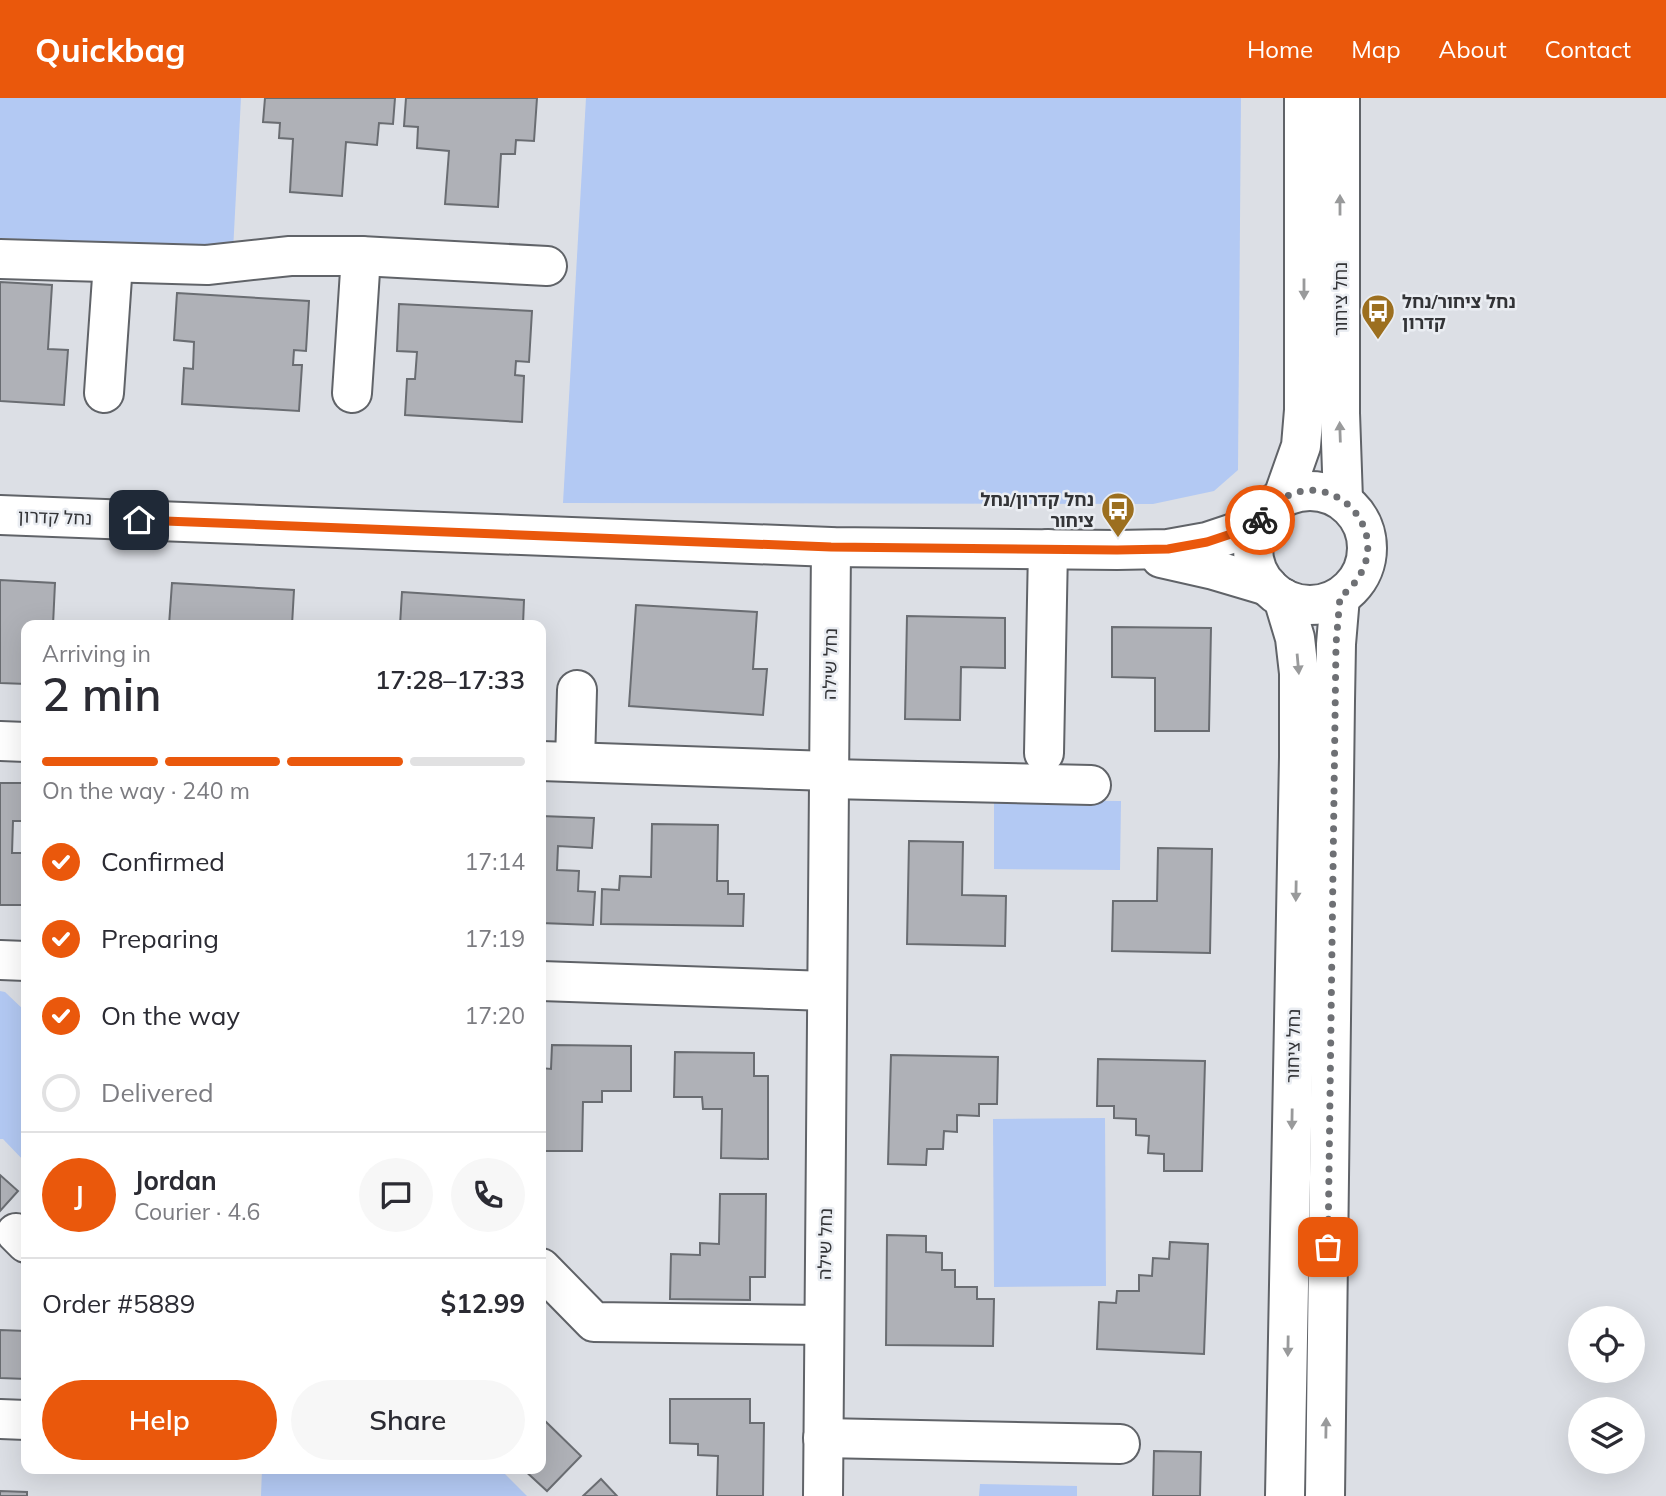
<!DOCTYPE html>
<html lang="en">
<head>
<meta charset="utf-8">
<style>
	body { margin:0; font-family:Mulish,"Noto Sans Hebrew",sans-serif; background:#f7f7f7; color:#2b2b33; height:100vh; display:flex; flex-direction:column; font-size:26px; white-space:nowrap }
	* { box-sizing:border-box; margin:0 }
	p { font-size:23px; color:#7c7c81 }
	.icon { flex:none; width:38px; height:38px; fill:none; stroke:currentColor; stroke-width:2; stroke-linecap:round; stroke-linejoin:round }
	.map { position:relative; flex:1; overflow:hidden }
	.drawer { position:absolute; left:21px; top:522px; width:525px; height:854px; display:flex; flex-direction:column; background:#fff; border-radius:14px; box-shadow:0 7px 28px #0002 }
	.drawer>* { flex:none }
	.buttons { position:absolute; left:1568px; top:1208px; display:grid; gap:14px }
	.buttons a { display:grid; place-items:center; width:77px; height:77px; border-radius:50%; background:#fff; box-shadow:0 7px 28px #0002; font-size:35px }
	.pin { position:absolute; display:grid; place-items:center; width:60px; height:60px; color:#fff; margin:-30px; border-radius:14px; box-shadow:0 4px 10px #0006 }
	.courier { position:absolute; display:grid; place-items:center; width:70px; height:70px; margin:-35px; border:5px solid #ea580c; border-radius:50%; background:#fff; color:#222; box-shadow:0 2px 9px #0007 }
	.headline em { font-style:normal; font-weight:600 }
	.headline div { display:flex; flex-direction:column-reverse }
	.headline { display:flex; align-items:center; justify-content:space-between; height:119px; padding:0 21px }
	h1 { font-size:46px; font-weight:600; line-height:52px }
	.bar { display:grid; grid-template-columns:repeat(4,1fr); gap:10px 7px; align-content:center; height:84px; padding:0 21px }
	.bar i { height:9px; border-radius:5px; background:#e1e1e2 }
	.bar .current { background:#ea580c }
	.bar p { grid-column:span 4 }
	.line { display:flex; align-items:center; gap:18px; padding:0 21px; border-top:2px solid #e1e1e2 }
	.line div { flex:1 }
	.round { display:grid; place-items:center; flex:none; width:74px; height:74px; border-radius:37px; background:#f7f7f7 }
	ol { padding:0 21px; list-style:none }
	li { display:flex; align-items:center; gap:21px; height:77px }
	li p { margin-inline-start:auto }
	li .icon { padding:7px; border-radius:50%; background:#ea580c; color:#fff; stroke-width:4 }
	li:last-child { color:#7c7c81 }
	li i { width:38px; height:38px; border:4px solid #e1e1e2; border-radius:50% }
	.button { display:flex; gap:14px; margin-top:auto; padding:14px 21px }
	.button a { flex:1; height:80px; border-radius:42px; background:#ea580c; color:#fff; font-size:28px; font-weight:600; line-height:80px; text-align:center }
	.button a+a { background:#f7f7f7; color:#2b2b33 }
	header { display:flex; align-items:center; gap:42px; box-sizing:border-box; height:98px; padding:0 35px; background:#ea580c; color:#fff }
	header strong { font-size:33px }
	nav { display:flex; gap:38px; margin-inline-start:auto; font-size:24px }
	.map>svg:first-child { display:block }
	.green { fill:#b3c9f3 }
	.building { fill:#afb1b7; stroke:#6a6d72; stroke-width:2 }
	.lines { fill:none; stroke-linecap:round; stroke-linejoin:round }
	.minor-casing { stroke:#606368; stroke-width:42 }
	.minor { stroke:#fff; stroke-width:38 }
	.oneway { fill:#999a9b }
	.done { stroke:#6e7074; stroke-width:7; stroke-dasharray:0 12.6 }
	.route { stroke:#ea580c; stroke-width:9 }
	.labels { text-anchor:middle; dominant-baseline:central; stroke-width:5; stroke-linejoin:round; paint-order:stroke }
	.street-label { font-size:18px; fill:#333437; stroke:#eaedf2 }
	.poi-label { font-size:18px; font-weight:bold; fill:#333437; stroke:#eaedf2; text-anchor:start }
</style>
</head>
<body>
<header>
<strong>Quickbag</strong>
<nav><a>Home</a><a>Map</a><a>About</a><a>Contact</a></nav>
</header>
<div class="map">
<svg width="1666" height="1398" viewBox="0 0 1666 1398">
	<rect width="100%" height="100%" fill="#dcdfe5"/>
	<g class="green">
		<path d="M0,0h241l-8,153 -233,-13z"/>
		<path d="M586,0h655l-3,372 -24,21 -61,13 -590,-1z"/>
		<path d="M994,702l127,1 -1,69 -126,-1z"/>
		<path d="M0,893l5,1 21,20v151l-23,-24h-3z"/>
		<path d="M1105,1020l1,168 -112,1 -1,-168z"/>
		<path d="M262,1370h237l28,28h-266z"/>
		<path d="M980,1386l97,2v10h-98z"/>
	</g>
	<g class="building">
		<path d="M265,0h130l-2,26 -14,-1 -2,22 -31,-3 -4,54 -52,-4 3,-53 -14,-1 1,-15 -17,-1z"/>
		<path d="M406,0h131l-3,43 -18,-1 -1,14h-14l-3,53 -53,-3 4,-53 -32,-3 1,-21 -14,-1z"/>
		<path d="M0,184l52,3 -4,64 20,1 -4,55 -64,-4z"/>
		<path d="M177,195l132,8 -3,50 -12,-1 -1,15h9l-3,46 -117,-7 2,-36 9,1 1,-27 -20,-2z"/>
		<path d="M399,206l133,7 -3,51 -13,-1 -1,14 9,1 -2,46 -117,-7 2,-36h8l2,-27 -20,-1z"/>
		<path d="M0,482l55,3 -2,42h-27v59l-26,-1z"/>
		<path d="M172,485l122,7 -2,35h-123z"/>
		<path d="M402,494l122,8 -1,25h-123z"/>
		<path d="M636,507l121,7 -4,57h14l-4,46 -134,-9z"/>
		<path d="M907,518l98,2v50l-44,-1 -1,53 -55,-1z"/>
		<path d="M1112,529l99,1 -2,103h-54v-53l-43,-1z"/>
		<path d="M0,685h26v38h-13l-1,32h14v52h-26z"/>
		<path d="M541,718l53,2 -2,30 -34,-2 -1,24 22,1 -1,20 17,1 -2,33 -52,-2z"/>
		<path d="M652,726l66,1 -1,56h11v13h16l-1,32 -142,-2 1,-35 17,1 1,-14 31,1z"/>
		<path d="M909,743l54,1 -1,53 44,1 -1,50 -98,-2z"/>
		<path d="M1158,750l54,1 -2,104 -98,-2 1,-50h44z"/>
		<path d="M552,947l79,1v45h-29v11h-19l-1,49h-41v-83l10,1z"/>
		<path d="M675,954l79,1v23h14v83l-47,-1 1,-49h-19l-1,-12h-28z"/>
		<path d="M891,957l107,2 -1,47h-18v12l-22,-1v17l-13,-1 -1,18h-16l-1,16 -38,-1z"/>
		<path d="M1098,961l107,2 -3,110h-38v-17l-16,-1 1,-17 -13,-1v-16l-22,-1v-12h-17z"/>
		<path d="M0,1077l18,16 -18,20z"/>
		<path d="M720,1096h46l-1,83h-15v23l-80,-1 1,-45 29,1v-12l19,1z"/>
		<path d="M887,1137l39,1v16l16,1v17h13v17h22v12h17l-1,47 -107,-1z"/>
		<path d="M1170,1144l38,2 -4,110 -107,-5 2,-47 17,1 1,-12h22v-16l13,1 1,-18 16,1z"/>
		<path d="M0,1232l26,1v48l-26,-1z"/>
		<path d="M670,1301h80v24h14l-1,73h-46l1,-40 -20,-1v-11l-28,-1z"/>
		<path d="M541,1319l40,39 -34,35 -25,-23h19z"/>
		<path d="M1154,1353l47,1 -1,44h-47z"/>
		<path d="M601,1381l16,17h-34z"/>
		<path d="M0,1393l27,1v4h-27z"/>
	</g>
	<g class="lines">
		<g class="minor-casing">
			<g id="minor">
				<path d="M1340,0v315l3,87"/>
				<path d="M0,161l207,6 83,-9h71l186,10"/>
				<path d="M104,295l9,-130"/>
				<path d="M352,295l9,-137"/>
				<circle cx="1310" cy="450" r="57"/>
				<path d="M1283,399l18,-51 3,-36v-312"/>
				<path d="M0,417l831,32 286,3 51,-1 39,-7 27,-9 25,-11"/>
				<path d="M1161,460l53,12 54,16"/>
				<path d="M1283,500l12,40 4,35v84l-14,739"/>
				<path d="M0,643l26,1"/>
				<path d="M1044,655l4,-204"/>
				<path d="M541,663l288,10"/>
				<path d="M575,664l2,-72"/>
				<path d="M829,681l262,6"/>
				<path d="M0,862l26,1"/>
				<path d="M541,883l286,10"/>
				<path d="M16,1135l10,10"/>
				<path d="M541,1170l53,54 230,3"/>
				<path d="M0,1321l26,1"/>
				<path d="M823,1340l297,6"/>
				<path d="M823,1398l8,-949"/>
				<path d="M1325,1398l10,-795 1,-57 4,-47"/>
			</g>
		</g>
		<use href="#minor" class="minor"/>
	</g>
	<defs><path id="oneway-solid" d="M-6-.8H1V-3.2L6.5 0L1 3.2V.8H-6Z" transform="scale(1.75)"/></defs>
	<g class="oneway">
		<use href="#oneway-solid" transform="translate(1340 107) rotate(-90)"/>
		<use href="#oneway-solid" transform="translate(1304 191) rotate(90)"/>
		<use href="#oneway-solid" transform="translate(1340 334) rotate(-92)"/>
		<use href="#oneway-solid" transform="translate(1298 566) rotate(85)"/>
		<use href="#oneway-solid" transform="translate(1296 793) rotate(91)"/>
		<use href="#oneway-solid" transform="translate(1292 1021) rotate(91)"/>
		<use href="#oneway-solid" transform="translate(1288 1248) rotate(91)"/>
		<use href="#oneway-solid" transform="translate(1326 1330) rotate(-89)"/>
	</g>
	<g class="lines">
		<path class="done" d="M1260,422c58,-79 156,18 80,77l-4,47 -8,603"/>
		<path class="route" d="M139,422l692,27 286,3 51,-1 39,-7 27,-9 25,-11 1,-2"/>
	</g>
	<defs>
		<g id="bus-pin" transform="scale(1.75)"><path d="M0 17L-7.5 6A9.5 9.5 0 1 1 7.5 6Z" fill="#9c6f1f" stroke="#eaedf2"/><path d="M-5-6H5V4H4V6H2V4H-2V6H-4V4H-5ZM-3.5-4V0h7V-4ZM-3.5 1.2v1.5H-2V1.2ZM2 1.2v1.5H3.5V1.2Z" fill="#fff"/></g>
	</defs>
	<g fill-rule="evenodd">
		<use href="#bus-pin" x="1378" y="213"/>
		<use href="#bus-pin" x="1118" y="411"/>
	</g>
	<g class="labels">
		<g class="street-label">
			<text transform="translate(1340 201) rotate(-90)">נחל ציחור</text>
			<text transform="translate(55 419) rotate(2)">נחל קדרון</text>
			<text transform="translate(830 566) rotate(-89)">נחל שילה</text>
			<text transform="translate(1293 948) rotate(-89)">נחל ציחור</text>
			<text transform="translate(825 1146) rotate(-89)">נחל שילה</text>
		</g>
		<g class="poi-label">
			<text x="1402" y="203">נחל ציחור/נחל<tspan x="1402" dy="21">קדרון</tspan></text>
			<text x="1094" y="401" text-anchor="end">נחל קדרון/נחל<tspan x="1094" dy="21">ציחור</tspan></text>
		</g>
	</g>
</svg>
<div class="buttons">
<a><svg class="icon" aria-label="locate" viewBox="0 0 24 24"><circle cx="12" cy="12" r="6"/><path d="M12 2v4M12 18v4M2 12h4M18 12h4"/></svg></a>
<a><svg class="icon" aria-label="layers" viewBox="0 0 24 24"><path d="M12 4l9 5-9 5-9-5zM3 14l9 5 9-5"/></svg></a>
</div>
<div class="pin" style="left:1328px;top:1149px;background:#ea580c"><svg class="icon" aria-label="bag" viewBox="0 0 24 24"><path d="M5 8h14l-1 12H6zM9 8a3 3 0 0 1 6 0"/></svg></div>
<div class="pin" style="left:139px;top:422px;background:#1f2937"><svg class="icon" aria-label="home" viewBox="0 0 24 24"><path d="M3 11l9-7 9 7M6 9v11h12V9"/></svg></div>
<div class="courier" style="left:1260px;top:422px"><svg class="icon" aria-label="bike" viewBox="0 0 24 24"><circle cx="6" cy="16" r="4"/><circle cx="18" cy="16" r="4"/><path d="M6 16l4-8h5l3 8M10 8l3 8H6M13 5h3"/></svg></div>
<section class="drawer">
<div class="headline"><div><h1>2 min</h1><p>Arriving in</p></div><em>17:28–17:33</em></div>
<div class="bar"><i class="current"></i><i class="current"></i><i class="current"></i><i></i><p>On the way · 240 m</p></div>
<ol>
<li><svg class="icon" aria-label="check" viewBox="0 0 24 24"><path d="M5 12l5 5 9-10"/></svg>Confirmed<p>17:14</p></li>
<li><svg class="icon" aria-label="check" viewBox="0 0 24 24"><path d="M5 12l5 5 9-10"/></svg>Preparing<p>17:19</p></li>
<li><svg class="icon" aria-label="check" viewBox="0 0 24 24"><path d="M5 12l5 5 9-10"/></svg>On the way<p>17:20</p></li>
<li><i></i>Delivered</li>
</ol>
<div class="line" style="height:126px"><b class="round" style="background:#ea580c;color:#fff">J</b><div><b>Jordan</b><p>Courier · 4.6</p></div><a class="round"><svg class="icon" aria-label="chat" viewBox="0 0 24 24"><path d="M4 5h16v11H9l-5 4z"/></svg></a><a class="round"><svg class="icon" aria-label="phone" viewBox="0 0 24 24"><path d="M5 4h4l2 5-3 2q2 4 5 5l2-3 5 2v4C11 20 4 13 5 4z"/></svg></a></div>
<div class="line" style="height:91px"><div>Order #5889</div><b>$12.99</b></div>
<div class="button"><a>Help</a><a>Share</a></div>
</section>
</div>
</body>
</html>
